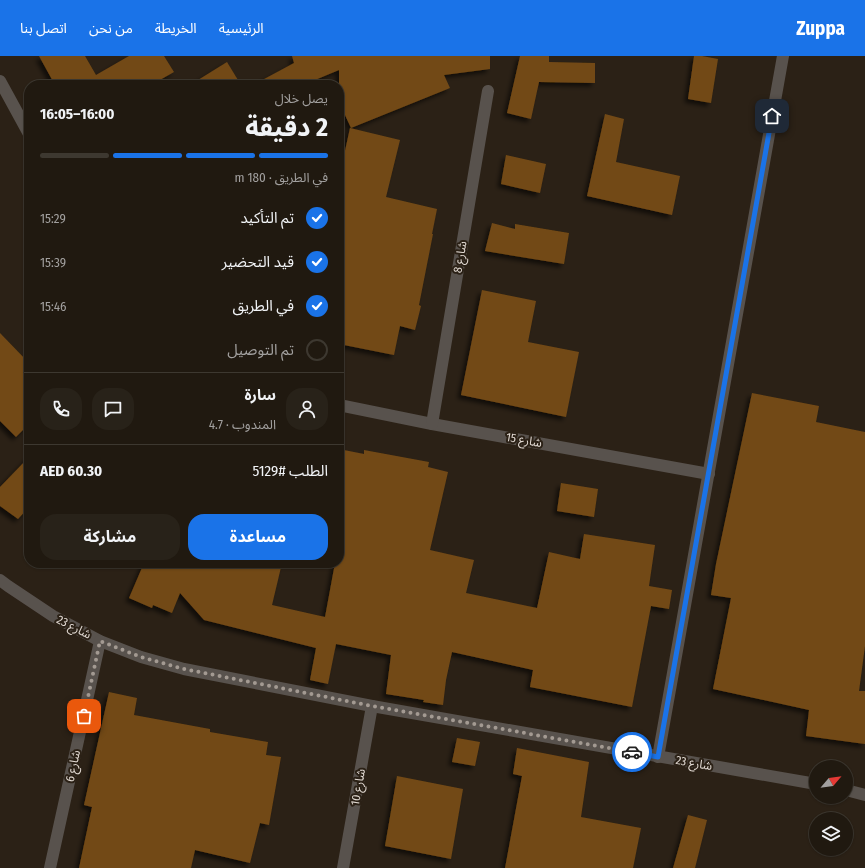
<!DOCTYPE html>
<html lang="ar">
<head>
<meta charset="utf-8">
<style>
	body { margin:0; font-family:"Fira Sans Condensed","Noto Sans Arabic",sans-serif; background:#282219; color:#f1f3f6; direction:rtl; height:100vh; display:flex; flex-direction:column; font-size:15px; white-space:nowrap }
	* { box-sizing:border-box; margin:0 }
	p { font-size:13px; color:#a2a09f }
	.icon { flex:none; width:22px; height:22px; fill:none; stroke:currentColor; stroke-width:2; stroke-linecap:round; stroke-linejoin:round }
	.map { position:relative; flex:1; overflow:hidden; direction:ltr }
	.side { position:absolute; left:24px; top:24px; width:320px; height:488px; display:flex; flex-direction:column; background:#201910; border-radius:16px; box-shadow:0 1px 3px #0004,0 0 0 1px #3d3830; direction:rtl }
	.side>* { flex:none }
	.needle { width:26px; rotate:61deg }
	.fabs { position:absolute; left:809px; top:704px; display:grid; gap:8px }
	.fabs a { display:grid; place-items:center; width:44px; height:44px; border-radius:50%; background:#201910; box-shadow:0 1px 3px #0004,0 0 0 1px #3d3830; font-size:20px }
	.pin { position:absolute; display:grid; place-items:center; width:34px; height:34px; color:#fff; margin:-17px; border-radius:8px; box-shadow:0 2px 6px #0006 }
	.courier { position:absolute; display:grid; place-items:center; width:40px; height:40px; margin:-20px; border:3px solid #1a73e8; border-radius:50%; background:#fff; color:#222; box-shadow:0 1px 5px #0007 }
	.head em { font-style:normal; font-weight:700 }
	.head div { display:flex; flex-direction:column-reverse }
	.head { display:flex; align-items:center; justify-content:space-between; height:68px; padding:0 16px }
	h1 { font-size:26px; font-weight:700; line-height:30px }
	.bar { display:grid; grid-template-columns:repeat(4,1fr); gap:6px 4px; align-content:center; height:48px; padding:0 16px }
	.bar i { height:5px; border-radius:3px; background:#3d3830 }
	.bar .selected { background:#1a73e8 }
	.bar p { grid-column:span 4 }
	.line { display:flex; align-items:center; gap:10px; padding:0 16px; border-top:1px solid #3d3830 }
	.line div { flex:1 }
	.round { display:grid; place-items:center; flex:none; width:42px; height:42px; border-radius:16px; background:#282219 }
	ol { padding:0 16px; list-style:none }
	li { display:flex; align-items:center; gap:12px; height:44px }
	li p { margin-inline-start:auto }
	li .icon { padding:4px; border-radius:50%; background:#1a73e8; color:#fff; stroke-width:4 }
	li:last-child { color:#a2a09f }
	li i { width:22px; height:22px; border:2px solid #3d3830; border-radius:50% }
	.action { display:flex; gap:8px; margin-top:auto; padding:8px 16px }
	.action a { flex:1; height:46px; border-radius:16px; background:#1a73e8; color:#fff; font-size:16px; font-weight:700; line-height:46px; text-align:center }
	.action a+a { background:#282219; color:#f1f3f6 }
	header { display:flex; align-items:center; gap:24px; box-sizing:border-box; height:56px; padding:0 20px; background:#1a73e8; color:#fff }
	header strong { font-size:19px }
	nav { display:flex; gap:22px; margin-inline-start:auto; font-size:14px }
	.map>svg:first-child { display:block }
	.building { fill:#724915; filter:url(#shadow) }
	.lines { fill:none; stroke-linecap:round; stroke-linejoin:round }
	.minor { stroke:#58524d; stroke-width:12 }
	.done { stroke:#a39a92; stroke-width:4; stroke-dasharray:0 7.2 }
	.route { stroke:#1a73e8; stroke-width:5 }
	.labels { text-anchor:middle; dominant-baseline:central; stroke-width:4; stroke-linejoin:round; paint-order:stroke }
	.street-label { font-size:12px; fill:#e3dbd4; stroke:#2b2116 }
</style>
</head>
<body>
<header>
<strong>Zuppa</strong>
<nav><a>الرئيسية</a><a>الخريطة</a><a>من نحن</a><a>اتصل بنا</a></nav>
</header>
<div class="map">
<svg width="865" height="812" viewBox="0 0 865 812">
	<defs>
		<filter id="shadow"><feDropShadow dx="-3.5" dy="3.5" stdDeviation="2" flood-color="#0009"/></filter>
	</defs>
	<rect width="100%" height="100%" fill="#2b2116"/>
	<g class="building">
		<path d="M39,0h46l11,19 33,-19h35l10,16 -23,13h-96z"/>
		<path d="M292,0h198v13l-46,6 6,13 -99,40 -12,-26v-32l-36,15h-50l41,-22z"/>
		<path d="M520,0h29v6l46,1v20l-56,-1 -8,37 -24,-6z"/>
		<path d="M694,0h8l16,3 -7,44 -23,-4z"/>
		<path d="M227,6l14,23h-51z"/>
		<path d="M605,58l19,5 -8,43 64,14 -8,39 -85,-19z"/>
		<path d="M350,72l50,12 -14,57 51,12 -5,25h1l-14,71 2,1 -6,24 -15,-4 -6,29 -55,-11v-166z"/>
		<path d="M506,99l40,9 -6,29 -39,-9z"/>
		<path d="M492,167l23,6v-5l54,9 -5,31 -79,-13z"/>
		<path d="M482,234l54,11 -8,41 51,10 -13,65 -105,-22z"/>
		<path d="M0,277l29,30v61l-13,13 -16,-16z"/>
		<path d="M752,337l67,13 -3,16 49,10v214l-6,45h6v53l-59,-8 3,-26 -96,-21 18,-91 -20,-3 5,-31z"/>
		<path d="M339,393l25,5v-4l65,12 -1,5 20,5 -18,78 44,10 -8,33 71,15 12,-56 31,7 4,-25 71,11 -6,41 23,4 -3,19 -18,-3 -19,101 -102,-20 3,-17 -81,-18 -6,28 -3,25 -20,-3 1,-2 -38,-6 5,-39 -55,-11 -8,40 -18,-4 6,-32 -112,-28 -24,-27 -8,20 -19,-8 -1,3 -23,-10 15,-35h138l-10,42 53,12 10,-54h4z"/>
		<path d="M29,401v50l-11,12 -18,-13v-19z"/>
		<path d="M561,427l37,6 -4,28 -37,-6z"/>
		<path d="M109,636l28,6 -3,17 76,14v3l58,10 -2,13 15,2 -12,68 -9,-2 -10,40 -55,-13 -4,18h-112l13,-61 -8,-2z"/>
		<path d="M457,682l23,4 -5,24 -23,-4z"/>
		<path d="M517,692l72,14 -8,55 60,11 -8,40h-128l17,-92 -9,-2z"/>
		<path d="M397,720l66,13 -12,70 -66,-13z"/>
		<path d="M688,759l19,5 -12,48h-22z"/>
	</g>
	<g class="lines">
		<g class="minor">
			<path d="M0,25l29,53"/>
			<path d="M339,349l93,19 277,50"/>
			<path d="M432,368l56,-333"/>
			<path d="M0,524l8,6 45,30 47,25 41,16 43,12 188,37 444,78"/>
			<path d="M658,701l125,-701"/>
			<path d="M846,734l19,5"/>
			<path d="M50,812l50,-227"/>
			<path d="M343,812l29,-162"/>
		</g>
	</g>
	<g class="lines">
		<path class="done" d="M84,660l16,-75 41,16 43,12 188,37 260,46"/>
		<path class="route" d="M632,696l26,5 114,-641"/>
	</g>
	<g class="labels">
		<g class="street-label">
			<text transform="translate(460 201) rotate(-80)">شارع 8</text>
			<text transform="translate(524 384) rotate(10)">شارع 15</text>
			<text transform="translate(74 571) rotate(27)">شارع 23</text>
			<text transform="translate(694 707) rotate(10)">شارع 23</text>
			<text transform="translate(73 710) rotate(-78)">شارع 6</text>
			<text transform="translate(358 731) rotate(-80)">شارع 10</text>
		</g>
	</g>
</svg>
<div class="fabs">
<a><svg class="needle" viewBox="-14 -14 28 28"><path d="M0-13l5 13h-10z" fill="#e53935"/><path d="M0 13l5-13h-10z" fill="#a2a09f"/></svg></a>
<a><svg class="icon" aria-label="layers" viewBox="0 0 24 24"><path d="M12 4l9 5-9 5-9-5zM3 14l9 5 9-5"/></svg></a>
</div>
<div class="pin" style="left:84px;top:660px;background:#ea580c"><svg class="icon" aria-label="bag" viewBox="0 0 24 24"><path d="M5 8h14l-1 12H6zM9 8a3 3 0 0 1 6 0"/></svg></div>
<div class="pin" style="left:772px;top:60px;background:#1f2937"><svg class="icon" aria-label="home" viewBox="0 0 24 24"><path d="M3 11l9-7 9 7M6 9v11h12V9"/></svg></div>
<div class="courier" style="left:632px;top:696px"><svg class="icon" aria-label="car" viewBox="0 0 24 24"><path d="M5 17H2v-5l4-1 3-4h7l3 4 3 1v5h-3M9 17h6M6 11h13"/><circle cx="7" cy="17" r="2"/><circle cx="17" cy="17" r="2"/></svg></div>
<section class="side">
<div class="head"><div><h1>2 دقيقة</h1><p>يصل خلال</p></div><em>16:00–16:05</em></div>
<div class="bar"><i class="selected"></i><i class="selected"></i><i class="selected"></i><i></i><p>في الطريق · 180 m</p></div>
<ol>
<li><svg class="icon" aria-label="check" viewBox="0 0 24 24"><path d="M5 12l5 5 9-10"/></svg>تم التأكيد<p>15:29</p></li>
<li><svg class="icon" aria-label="check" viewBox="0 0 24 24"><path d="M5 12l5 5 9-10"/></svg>قيد التحضير<p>15:39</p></li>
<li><svg class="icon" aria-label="check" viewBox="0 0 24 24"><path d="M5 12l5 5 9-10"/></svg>في الطريق<p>15:46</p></li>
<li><i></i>تم التوصيل</li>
</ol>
<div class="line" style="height:72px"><a class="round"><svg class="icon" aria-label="person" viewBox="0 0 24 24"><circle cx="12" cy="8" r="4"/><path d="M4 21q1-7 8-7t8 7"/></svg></a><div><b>سارة</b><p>المندوب · 4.7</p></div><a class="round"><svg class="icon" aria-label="chat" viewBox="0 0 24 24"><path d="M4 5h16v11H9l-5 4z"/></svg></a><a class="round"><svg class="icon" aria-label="phone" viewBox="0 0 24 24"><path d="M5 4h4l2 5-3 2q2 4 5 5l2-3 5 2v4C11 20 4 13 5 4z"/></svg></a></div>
<div class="line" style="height:52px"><div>الطلب #5129</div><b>AED 60.30</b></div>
<div class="action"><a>مساعدة</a><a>مشاركة</a></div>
</section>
</div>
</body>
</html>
